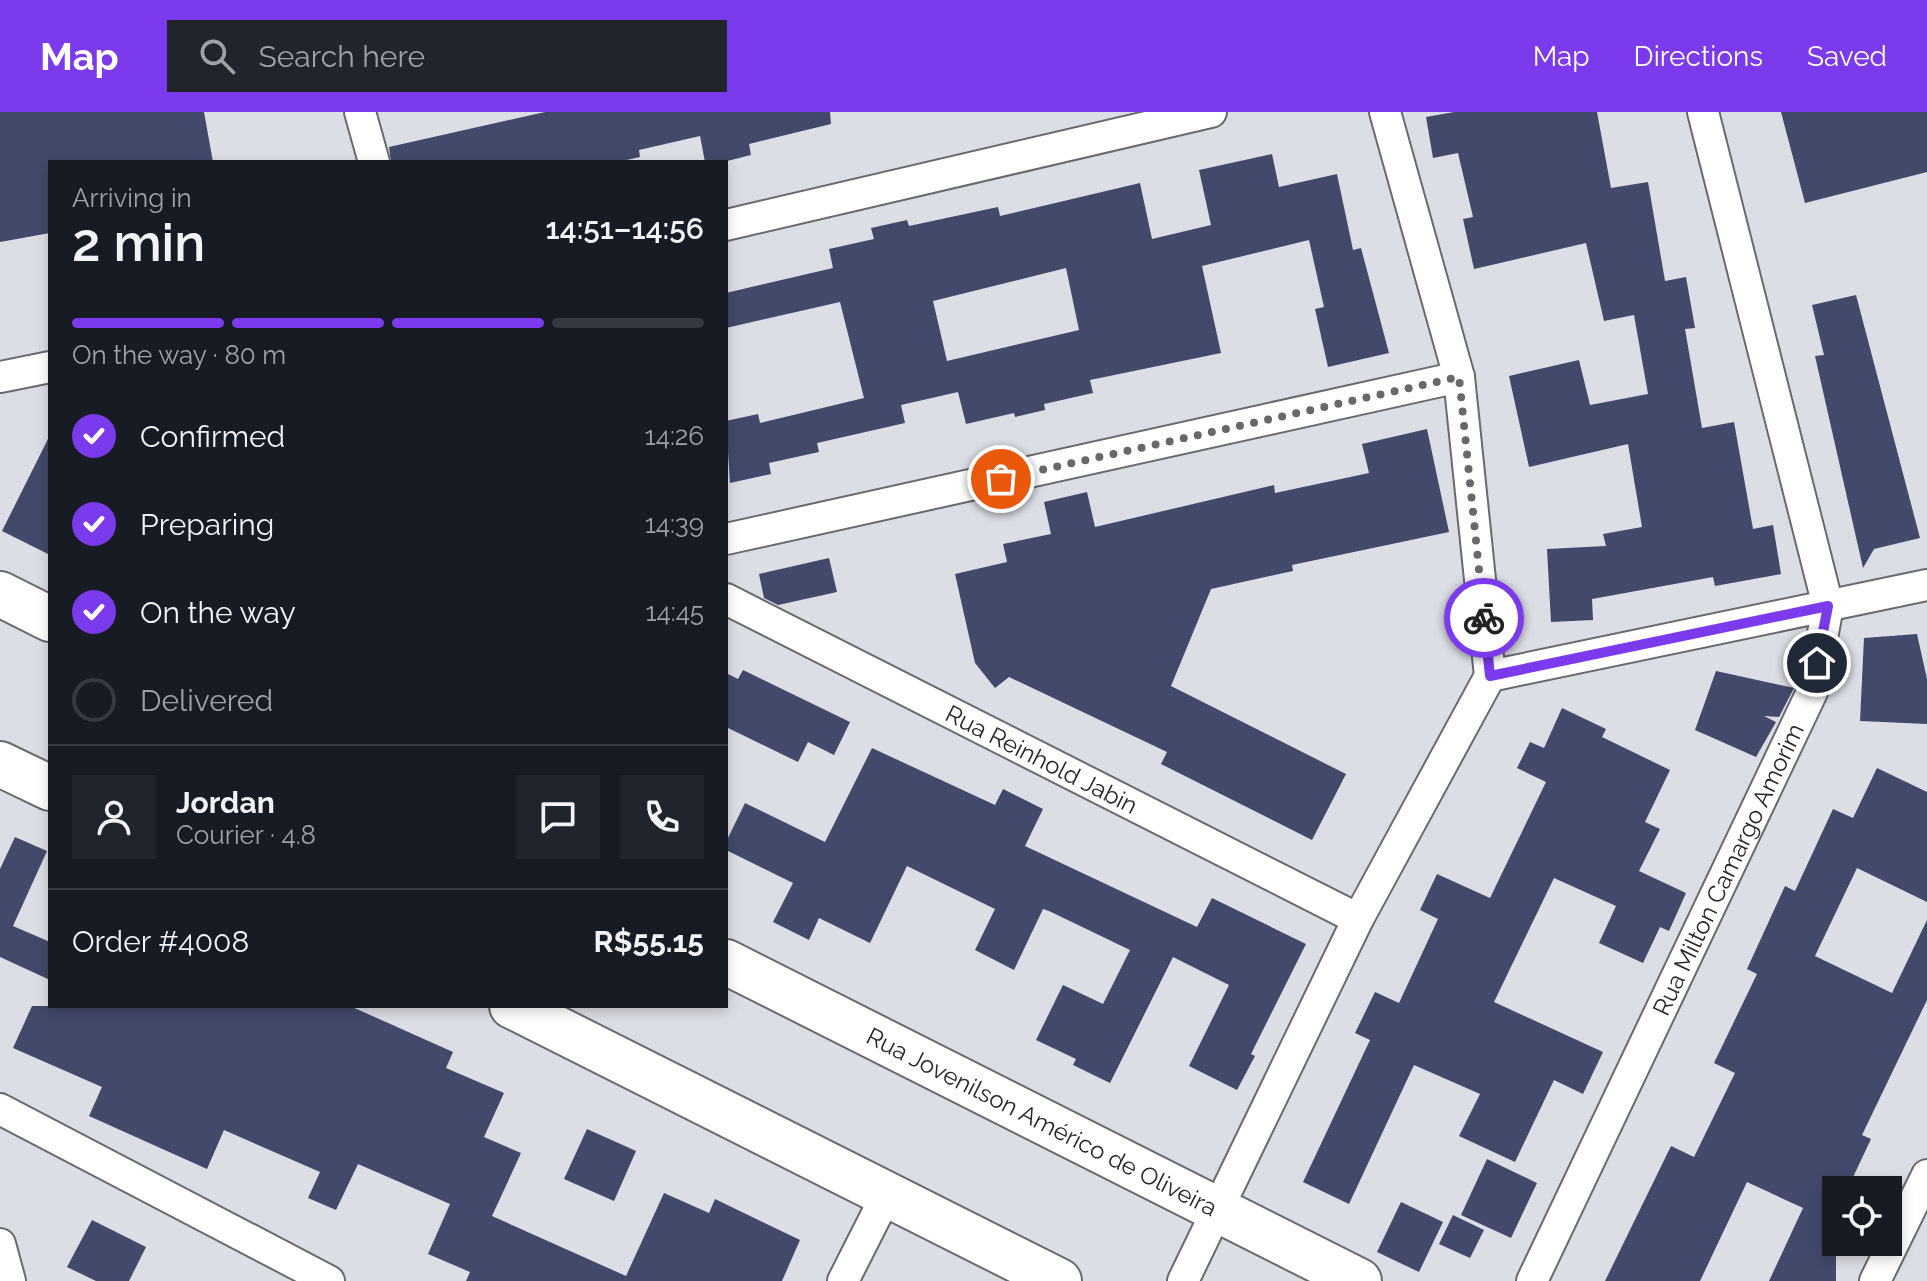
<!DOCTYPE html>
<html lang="en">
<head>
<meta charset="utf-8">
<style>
	body { margin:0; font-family:Raleway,sans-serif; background:#20242c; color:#f1f3f6; height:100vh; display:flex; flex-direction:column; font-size:30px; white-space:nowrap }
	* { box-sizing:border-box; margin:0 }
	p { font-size:26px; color:#9ea1a6 }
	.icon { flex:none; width:44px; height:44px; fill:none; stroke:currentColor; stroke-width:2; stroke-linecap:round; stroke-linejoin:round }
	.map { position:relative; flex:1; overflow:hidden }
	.sheet { position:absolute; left:48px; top:48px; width:680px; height:848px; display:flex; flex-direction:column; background:#171b24; border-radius:0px; box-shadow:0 4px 12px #0003 }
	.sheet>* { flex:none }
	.controls { position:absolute; left:1822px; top:1064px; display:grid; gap:16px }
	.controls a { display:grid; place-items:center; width:80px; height:80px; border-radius:0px; background:#171b24; box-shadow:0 4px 12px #0003; font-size:40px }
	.pin { position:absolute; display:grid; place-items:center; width:68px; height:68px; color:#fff; margin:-34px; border:4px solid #fff; border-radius:50%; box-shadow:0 2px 8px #0007 }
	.courier { position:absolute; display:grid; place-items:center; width:80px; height:80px; margin:-40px; border:6px solid #7c3aed; border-radius:50%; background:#fff; color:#222; box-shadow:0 2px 10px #0007 }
	.overview em { font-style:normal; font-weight:600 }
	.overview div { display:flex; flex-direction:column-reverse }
	.overview { display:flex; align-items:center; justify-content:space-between; height:136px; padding:0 24px }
	h1 { font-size:52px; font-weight:600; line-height:60px }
	.bar { display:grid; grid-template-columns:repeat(4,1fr); gap:12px 8px; align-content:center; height:96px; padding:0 24px }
	.bar i { height:10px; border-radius:6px; background:#363941 }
	.bar .active { background:#7c3aed }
	.bar p { grid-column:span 4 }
	.line { display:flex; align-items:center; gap:20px; padding:0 24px; border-top:2px solid #363941 }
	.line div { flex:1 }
	.round { display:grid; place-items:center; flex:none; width:84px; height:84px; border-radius:0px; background:#20242c }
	ol { padding:0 24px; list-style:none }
	li { display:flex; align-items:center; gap:24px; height:88px }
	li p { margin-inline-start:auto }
	li .icon { padding:8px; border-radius:50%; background:#7c3aed; color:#fff; stroke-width:4 }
	li:last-child { color:#9ea1a6 }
	li i { width:44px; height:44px; border:4px solid #363941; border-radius:50% }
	header { display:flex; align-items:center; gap:48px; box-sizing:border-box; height:112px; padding:0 40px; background:#7c3aed; color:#fff }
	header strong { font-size:38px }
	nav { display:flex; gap:44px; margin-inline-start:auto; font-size:28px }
	.search { width:560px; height:72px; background:#20242c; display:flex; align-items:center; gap:20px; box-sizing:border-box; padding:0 28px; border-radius:0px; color:#9ea1a6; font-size:30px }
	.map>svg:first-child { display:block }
	.building { fill:#43496a; fill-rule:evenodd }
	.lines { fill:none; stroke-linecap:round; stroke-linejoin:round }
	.street-casing { stroke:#686a70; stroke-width:34 }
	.secondary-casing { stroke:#686a70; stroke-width:48 }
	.street { stroke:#fff; stroke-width:30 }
	.secondary { stroke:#fff; stroke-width:44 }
	.done { stroke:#66686b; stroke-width:8; stroke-dasharray:0 14.4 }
	.route { stroke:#7c3aed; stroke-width:10 }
	.labels { text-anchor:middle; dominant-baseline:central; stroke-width:8; stroke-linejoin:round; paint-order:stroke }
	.street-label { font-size:24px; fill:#27282a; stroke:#dcdee5 }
</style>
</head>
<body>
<header>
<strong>Map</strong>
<div class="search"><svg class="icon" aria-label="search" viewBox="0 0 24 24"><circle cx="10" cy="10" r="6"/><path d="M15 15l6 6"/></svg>Search here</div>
<nav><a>Map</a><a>Directions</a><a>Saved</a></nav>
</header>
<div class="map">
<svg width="1927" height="1169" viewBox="0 0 1927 1169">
	<rect width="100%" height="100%" fill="#dcdee5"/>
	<g class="building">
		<path d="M0,0h204l9,50h-163v71l-50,9z"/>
		<path d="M545,0h285l1,12 -82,20 2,11 -28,7h-18l-5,-26 -61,14 1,7 -22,5h-227l-2,-15z"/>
		<path d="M1454,0h143l14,76 37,-6 17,99 21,-4 9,51 -10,1 17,99 32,-6 19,107 20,-4 8,49 -66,12 -2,-9 -121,22 1,21 -42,2 -4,-73 59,-3 -3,-12 39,-7 -14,-83 -99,23 -20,-91 70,-16 11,45 58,-11 -14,-79 -30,6 -18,-78 -112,26 -11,-50 10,-2 -15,-64 -25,5 -7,-41z"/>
		<path d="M1781,0h146v60l-122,31z"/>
		<path d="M1272,42l7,33 58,-13 16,76 8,-2 28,105 -61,14 -13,-58 9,-2 -15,-67 -107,26 19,87 -131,27 3,13 -49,11 1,6 -30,7 -1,-4 -48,11 -8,-32 -57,13 4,18 -88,20 2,9 -50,11 2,11 -41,9 -4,-62 32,-7 2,9 104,-25 -24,-96 -114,26v-35l107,-25 -4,-19 45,-10 -3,-11 36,-8 2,6 89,-19 2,9 140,-33 12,56 59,-14 -12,-55zM1066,156l13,62 -132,31 -14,-60z"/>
		<path d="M1856,183l64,243 -46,11 -11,19 -48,-212 9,-1 -12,-50z"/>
		<path d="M1427,317l22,103 -157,33 1,6 -82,18 -40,97 175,88 -34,66 -151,-76 6,-12 -158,-75 -14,11 -20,-25 -20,-89 52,-12 -4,-18 48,-10 -7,-32 43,-10 8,35 179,-42 1,8 94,-20 -7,-29z"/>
		<path d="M50,323v120l-48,-24z"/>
		<path d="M829,446l8,34 -59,13 -14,-7 -5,-24z"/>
		<path d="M1917,522l10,45v45l-67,-3 4,-83z"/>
		<path d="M743,558l107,52 -16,33 -26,-13 -10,20 -72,-35v-54l12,6z"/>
		<path d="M1716,559l78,17 -15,29 -15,-1 12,6 -20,35 -61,-27z"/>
		<path d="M1562,596l44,21 -4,8 68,33 -25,52 15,7 -21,42 47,22 -17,38 -9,-4 -17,36 -44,-20 17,-37 -62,-28 -60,124 109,50 -20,42 -29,-14 -39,82 -56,-26 21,-42 -66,-29 -65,139 -46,-22 67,-142 -15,-7 20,-41 24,11 39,-84 -18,-9 17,-36 53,24 56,-116 -29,-14 13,-26 14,6z"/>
		<path d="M872,636l123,57 8,-16 40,20 -18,37 172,81 15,-29 94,46 -55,110 4,2 -18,34 -48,-24 40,-81 -56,-28 -63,126 -37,-18 3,-6 -40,-19 27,-55 40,19 27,-54 -81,-39 -6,-2 -29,61 -39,-20 20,-41 -88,-43 -37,77 -51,-25 -10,22 -36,-18 20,-39 -67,-33v-8l19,-39 80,39z"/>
		<path d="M1877,656l50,24v110l-70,-34 -42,88 77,37 35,-73v80l-65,135 9,4 -24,51h-11v91h-67l34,-73 -56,-26 -47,99h-95l66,-135 23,11 41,-84 -21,-10 43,-89 -10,-5 38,-83 10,5 38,-82 20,9z"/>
		<path d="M15,725l32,14 -34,75 37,16v38l-50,-23v-88z"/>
		<path d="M32,894h318l103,46 -7,16 58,25 -20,44 37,16 -29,63 134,60 38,-83 45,20 6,-14 85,41 -18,41h-316l4,-9 -42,-18 22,-50 -92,-40 -22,46 -28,-12 12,-26 -96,-42 -17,39 -118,-53 13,-29 -89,-39z"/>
		<path d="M587,1017l49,22 -22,50 -50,-22z"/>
		<path d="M1487,1047l50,24 -26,55 -50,-23z"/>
		<path d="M1401,1090l42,20 -24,50 -42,-20z"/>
		<path d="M1453,1103l31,15 -14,28 -31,-14z"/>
		<path d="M92,1108l54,27 -17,34h-33l-29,-14z"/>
	</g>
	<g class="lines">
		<g class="street-casing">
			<g id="street">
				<path d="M360,0l14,50"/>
				<path d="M726,113l485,-113"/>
				<path d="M0,265l50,-10"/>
				<path d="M726,427l733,-162"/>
				<path id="s1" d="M726,487l632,320"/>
				<path d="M1490,564l437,-91"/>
				<path d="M0,997l329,172"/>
				<path d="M0,1132l10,37"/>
				<path d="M843,1169l44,-87"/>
				<path d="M1183,1169l175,-362 132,-243 -31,-299 -74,-265"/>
				<path id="s2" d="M1532,1169l280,-589 16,-86 -125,-494"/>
				<path d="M1875,1169l52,-106"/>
			</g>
		</g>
		<g class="secondary-casing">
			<g id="secondary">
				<path d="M0,482l50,25"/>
				<path d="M0,652l50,24"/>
				<path id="s3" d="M726,850l633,319"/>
				<path d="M512,894l547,275"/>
			</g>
		</g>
		<use href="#street" class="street"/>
		<use href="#secondary" class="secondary"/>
	</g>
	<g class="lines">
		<path class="done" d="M1001,367l458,-102 25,241"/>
		<path class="route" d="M1484,506l6,58 338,-70 -11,57"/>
	</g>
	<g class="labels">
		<g class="street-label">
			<text stroke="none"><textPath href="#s1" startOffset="354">Rua Reinhold Jabin</textPath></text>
			<text stroke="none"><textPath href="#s2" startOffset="456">Rua Milton Camargo Amorim</textPath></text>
			<text stroke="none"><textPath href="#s3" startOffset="354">Rua Jovenilson Américo de Oliveira</textPath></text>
		</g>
	</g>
</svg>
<div class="controls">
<a><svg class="icon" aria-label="locate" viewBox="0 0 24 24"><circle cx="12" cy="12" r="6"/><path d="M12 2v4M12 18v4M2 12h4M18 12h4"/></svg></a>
</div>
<div class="pin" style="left:1001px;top:367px;background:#ea580c"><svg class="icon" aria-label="bag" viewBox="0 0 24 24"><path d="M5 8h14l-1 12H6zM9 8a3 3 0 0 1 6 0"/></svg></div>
<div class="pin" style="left:1817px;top:551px;background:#1f2937"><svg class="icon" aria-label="home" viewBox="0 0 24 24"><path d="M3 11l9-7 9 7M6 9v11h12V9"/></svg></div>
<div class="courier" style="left:1484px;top:506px"><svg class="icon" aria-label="bike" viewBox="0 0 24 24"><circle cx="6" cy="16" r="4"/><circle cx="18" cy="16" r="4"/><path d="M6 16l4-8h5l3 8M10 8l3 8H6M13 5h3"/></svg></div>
<section class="sheet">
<div class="overview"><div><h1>2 min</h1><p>Arriving in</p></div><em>14:51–14:56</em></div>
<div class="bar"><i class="active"></i><i class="active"></i><i class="active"></i><i></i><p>On the way · 80 m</p></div>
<ol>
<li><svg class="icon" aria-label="check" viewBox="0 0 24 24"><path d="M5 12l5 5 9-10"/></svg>Confirmed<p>14:26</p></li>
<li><svg class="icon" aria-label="check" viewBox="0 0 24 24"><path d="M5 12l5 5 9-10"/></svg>Preparing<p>14:39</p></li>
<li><svg class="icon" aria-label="check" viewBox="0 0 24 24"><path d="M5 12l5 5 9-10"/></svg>On the way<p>14:45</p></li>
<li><i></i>Delivered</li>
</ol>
<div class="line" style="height:144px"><a class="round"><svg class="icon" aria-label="person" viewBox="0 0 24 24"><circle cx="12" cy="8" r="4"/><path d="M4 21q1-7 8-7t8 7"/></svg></a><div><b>Jordan</b><p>Courier · 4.8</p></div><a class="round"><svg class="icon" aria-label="chat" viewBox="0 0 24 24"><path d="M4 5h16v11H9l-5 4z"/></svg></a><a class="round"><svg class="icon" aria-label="phone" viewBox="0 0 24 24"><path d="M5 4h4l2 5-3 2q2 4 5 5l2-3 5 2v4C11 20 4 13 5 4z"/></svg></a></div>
<div class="line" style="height:104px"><div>Order #4008</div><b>R$55.15</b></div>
</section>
</div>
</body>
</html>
